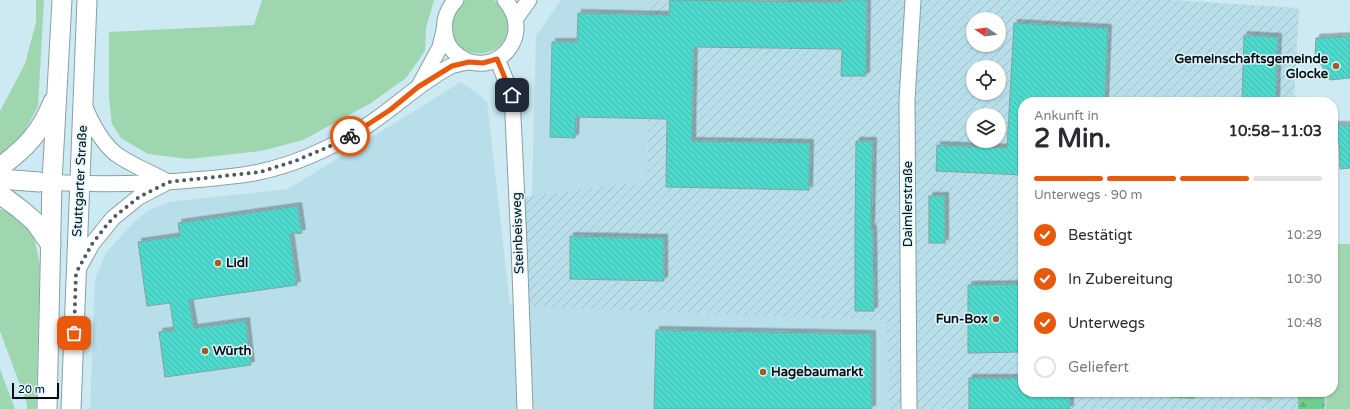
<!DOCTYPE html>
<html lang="de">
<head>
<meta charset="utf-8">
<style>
	body { margin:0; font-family:"Varela Round",sans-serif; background:#f7f7f7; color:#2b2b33; height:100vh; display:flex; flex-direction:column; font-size:15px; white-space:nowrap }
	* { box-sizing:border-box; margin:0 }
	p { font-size:13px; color:#7c7c81 }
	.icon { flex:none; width:22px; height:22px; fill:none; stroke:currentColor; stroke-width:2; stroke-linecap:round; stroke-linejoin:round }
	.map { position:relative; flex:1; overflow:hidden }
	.panel { position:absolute; left:1018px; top:97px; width:320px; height:300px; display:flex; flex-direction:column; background:#fff; border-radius:16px; box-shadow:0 1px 3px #0004 }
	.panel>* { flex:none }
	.needle { width:26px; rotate:283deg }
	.controls { position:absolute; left:966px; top:12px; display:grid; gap:8px }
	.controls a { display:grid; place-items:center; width:40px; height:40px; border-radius:50%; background:#fff; box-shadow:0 1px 3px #0004; font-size:20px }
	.scale { position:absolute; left:12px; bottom:10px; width:47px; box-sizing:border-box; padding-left:4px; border:2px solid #060f12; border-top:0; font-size:11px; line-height:14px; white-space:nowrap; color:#060f12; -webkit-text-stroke:3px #dff6fd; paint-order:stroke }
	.pin { position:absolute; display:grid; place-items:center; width:34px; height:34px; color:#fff; margin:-17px; border-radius:8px; box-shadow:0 2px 6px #0006 }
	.courier { position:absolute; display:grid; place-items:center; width:40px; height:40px; margin:-20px; border:3px solid #ea580c; border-radius:50%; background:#fff; color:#222; box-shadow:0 1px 5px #0007 }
	.headline em { font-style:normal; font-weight:700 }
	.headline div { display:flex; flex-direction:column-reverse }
	.headline { display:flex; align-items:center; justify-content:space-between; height:68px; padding:0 16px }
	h1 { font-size:26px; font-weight:700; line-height:30px }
	.bar { display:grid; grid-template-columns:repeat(4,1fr); gap:6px 4px; align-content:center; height:48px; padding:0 16px }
	.bar i { height:5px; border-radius:3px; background:#e1e1e2 }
	.bar .current { background:#ea580c }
	.bar p { grid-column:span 4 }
	ol { padding:0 16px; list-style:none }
	li { display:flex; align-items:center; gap:12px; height:44px }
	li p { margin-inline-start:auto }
	li .icon { padding:4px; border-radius:50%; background:#ea580c; color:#fff; stroke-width:4 }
	li:last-child { color:#7c7c81 }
	li i { width:22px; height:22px; border:2px solid #e1e1e2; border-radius:50% }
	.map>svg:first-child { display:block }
	.built { fill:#b7dee9 }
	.industrial { fill:url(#industrial-furrows); fill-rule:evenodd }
	.green { fill:#9ed6b0 }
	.forest { fill:url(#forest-firs) }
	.building { fill:url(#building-back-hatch); stroke:#85a29e; filter:url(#shadow) }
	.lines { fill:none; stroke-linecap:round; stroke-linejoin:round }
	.minor-casing { stroke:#85a1a9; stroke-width:17 }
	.major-casing { stroke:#85a1a9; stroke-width:21 }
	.minor { stroke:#fff; stroke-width:15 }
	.major { stroke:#fff; stroke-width:19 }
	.done { stroke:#4c5c61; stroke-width:4; stroke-dasharray:0 7.2 }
	.route { stroke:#ea580c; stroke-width:5 }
	.poi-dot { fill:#9c5e24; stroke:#dff6fd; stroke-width:1.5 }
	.labels { text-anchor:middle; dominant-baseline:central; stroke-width:3; stroke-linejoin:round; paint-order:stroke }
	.poi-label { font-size:13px; font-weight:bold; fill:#060f12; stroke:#dff6fd; text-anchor:start }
	.street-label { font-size:13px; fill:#060f12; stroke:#dff6fd }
</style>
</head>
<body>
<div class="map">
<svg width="1350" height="409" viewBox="0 0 1350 409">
	<defs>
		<pattern id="industrial-furrows" width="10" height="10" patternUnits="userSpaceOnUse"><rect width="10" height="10" fill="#b7dee9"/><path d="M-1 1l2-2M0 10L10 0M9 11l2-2" fill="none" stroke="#9cbdc7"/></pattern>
		<pattern id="forest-firs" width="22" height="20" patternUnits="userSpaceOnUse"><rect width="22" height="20" fill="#72cd93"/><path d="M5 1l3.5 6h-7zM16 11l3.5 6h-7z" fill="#61af7e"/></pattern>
		<pattern id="building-back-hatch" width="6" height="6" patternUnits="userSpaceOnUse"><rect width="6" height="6" fill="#4ddacd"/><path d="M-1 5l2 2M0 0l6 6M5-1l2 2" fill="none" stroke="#42baaf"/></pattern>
		<filter id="shadow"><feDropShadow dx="3.5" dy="-3.5" stdDeviation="0" flood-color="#0004"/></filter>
	</defs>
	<rect width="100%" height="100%" fill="#cdeaf3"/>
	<g class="built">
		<path d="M561,0h89l-3,181 -115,15 4,-160z"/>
		<path d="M461,82l26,19 23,204 377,16 3,88h-800l5,-130 11,-26 21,-24 20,-18 22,-9 119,-13z"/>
	</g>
	<path class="industrial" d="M650,0h522l127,8 -5,94h-271v290h304l-1,17h-436l-4,-88 -359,-15 -3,-109 123,-16zM973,19h26v26h-26zM973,67h26v26h-26zM973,115h26v26h-26z"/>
	<g class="green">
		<path d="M36,0h8l-6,106 -14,27 -21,20 -3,1v-43l25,-47 11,-42z"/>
		<path d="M262,0h172l-8,28 -1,23 -19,27 -35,25 -68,37 -42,11 -72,8 -41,-5 -27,-16 -9,-14 -3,-27v-65l145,-7z"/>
		<path d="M465,0h29c7,4 13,11 14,19 5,40 -48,45 -56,16 0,-3 0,-7 0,-9 0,-3 -1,-7 0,-10 2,-5 8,-13 13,-16z"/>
		<path d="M0,209l10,4 18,15 7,13 5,25 -4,143h-9v-5l-27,-73z"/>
		<path d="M1333,244h17v165h-24l1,-17h6z"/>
		<path d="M0,369l15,40h-15z"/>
		<path d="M1233,392h41l-3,10z"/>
	</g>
	<g class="forest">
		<path d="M1130,392h66l-1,7 -65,-4z"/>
		<path d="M1298,392h27l-1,17h-26z"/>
	</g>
	<g class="building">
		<path d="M670,0l159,2h14v-2h24l-1,76h-25l1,-27 -148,-2 -2,94 118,2 -1,47 -143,-3 1,-68 -91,-2 -1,21 -25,-1 2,-95h25l1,-29 91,2z"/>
		<path d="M1014,23l94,5 -3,74h-82v73l-87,-4 1,-26 70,3z"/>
		<path d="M1244,35l34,2 -2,65h-34z"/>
		<path d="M1350,36v42l-20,2 -15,-26 1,-16z"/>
		<path d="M1333,125h17v43l-10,1 -1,-26h-6z"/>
		<path d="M856,141h17l-2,88h2l1,82h-19v-82z"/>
		<rect x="929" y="196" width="16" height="47"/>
		<path d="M298,206l4,27 -12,1 7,51 -108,15 5,28 52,-7 5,44 -86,12 -6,-45 15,-2 -4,-27 -23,3 -9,-64 42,-6 -2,-13z"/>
		<path d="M570,236l94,2v43l-94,-2z"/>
		<path d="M1023,284v68l-55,1v-68z"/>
		<path d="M656,330l216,4v75h-218z"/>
		<path d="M969,378h54v14h47v17h-101z"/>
	</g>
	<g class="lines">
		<g class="minor-casing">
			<g id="minor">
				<path d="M456,0c-9,9 -13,21 -11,33 1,9 6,18 14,23 34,25 78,-19 46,-56"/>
				<path d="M516,18l13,-18"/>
				<path d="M497,59l15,36 7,149 6,165"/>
				<path d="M419,86l21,-39 4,-17"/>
				<path d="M84,105c7,17 17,37 32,49 15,11 34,18 50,27"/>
				<path d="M42,182c54,3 109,2 163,-3 18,-2 37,-3 54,-7 34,-7 71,-24 101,-42 32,-19 58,-47 91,-64 5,-2 12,-3 18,-4"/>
				<path d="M77,271l15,-27 21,-26 26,-21 25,-13"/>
				<path d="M909,409l-2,-309 6,-100"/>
			</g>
		</g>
		<g class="major-casing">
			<g id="major">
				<path d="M0,167c26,-19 41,-35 53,-65"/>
				<path d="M0,179l39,3"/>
				<path d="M0,194l20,15 15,13 16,23"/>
				<path d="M47,409l5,-227 10,-182"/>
				<path d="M71,409l16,-409"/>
			</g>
		</g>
		<use href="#minor" class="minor"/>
		<use href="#major" class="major"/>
	</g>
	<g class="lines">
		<path class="done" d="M74,333l2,-60 16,-29 14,-18 7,-8 26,-21 30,-15 91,-10 35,-11 33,-14 22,-11"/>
		<path class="route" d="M350,136l40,-26 28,-23 34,-21 17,-4 14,1 14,-4 15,36"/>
	</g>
	<g class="poi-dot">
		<circle cx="1336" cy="66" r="4"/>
		<circle cx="218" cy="263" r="4"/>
		<circle cx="996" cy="319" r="4"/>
		<circle cx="205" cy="351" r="4"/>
		<circle cx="763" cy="372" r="4"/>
	</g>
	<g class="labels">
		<g class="poi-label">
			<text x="1328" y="59" text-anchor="end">Gemeinschaftsgemeinde<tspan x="1328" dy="15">Glocke</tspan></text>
			<text x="226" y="263">Lidl</text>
			<text x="988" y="319" text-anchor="end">Fun-Box</text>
			<text x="213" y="351">Würth</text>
			<text x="771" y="372">Hagebaumarkt</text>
		</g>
		<g class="street-label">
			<text transform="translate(80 181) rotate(-87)">Stuttgarter Straße</text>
			<text transform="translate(908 204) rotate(-90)">Daimlerstraße</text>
			<text transform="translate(518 233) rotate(-92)">Steinbeisweg</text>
		</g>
	</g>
</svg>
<div class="controls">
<a><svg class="needle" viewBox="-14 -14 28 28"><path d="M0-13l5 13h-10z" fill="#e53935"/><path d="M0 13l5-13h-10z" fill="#7c7c81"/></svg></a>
<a><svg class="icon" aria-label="locate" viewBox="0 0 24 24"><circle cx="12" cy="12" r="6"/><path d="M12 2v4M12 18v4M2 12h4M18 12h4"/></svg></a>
<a><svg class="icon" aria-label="layers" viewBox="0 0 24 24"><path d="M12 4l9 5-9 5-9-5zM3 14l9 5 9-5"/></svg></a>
</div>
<div class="scale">20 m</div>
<div class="pin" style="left:74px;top:333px;background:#ea580c"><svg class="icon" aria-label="bag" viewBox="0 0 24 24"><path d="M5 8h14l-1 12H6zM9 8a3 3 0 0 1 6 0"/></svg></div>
<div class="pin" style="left:512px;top:95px;background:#1f2937"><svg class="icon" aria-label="home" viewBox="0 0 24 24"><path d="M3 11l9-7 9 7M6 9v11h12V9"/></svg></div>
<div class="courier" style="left:350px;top:136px"><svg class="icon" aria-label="bike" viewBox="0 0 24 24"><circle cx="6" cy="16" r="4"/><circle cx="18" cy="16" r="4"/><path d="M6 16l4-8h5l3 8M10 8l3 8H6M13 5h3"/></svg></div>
<section class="panel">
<div class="headline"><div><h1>2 Min.</h1><p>Ankunft in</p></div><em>10:58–11:03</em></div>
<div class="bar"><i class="current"></i><i class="current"></i><i class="current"></i><i></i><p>Unterwegs · 90 m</p></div>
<ol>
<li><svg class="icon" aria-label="check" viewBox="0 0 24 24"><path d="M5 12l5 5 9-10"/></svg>Bestätigt<p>10:29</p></li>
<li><svg class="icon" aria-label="check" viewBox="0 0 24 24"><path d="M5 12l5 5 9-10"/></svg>In Zubereitung<p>10:30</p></li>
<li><svg class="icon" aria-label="check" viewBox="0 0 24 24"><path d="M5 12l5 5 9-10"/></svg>Unterwegs<p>10:48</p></li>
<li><i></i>Geliefert</li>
</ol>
</section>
</div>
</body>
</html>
